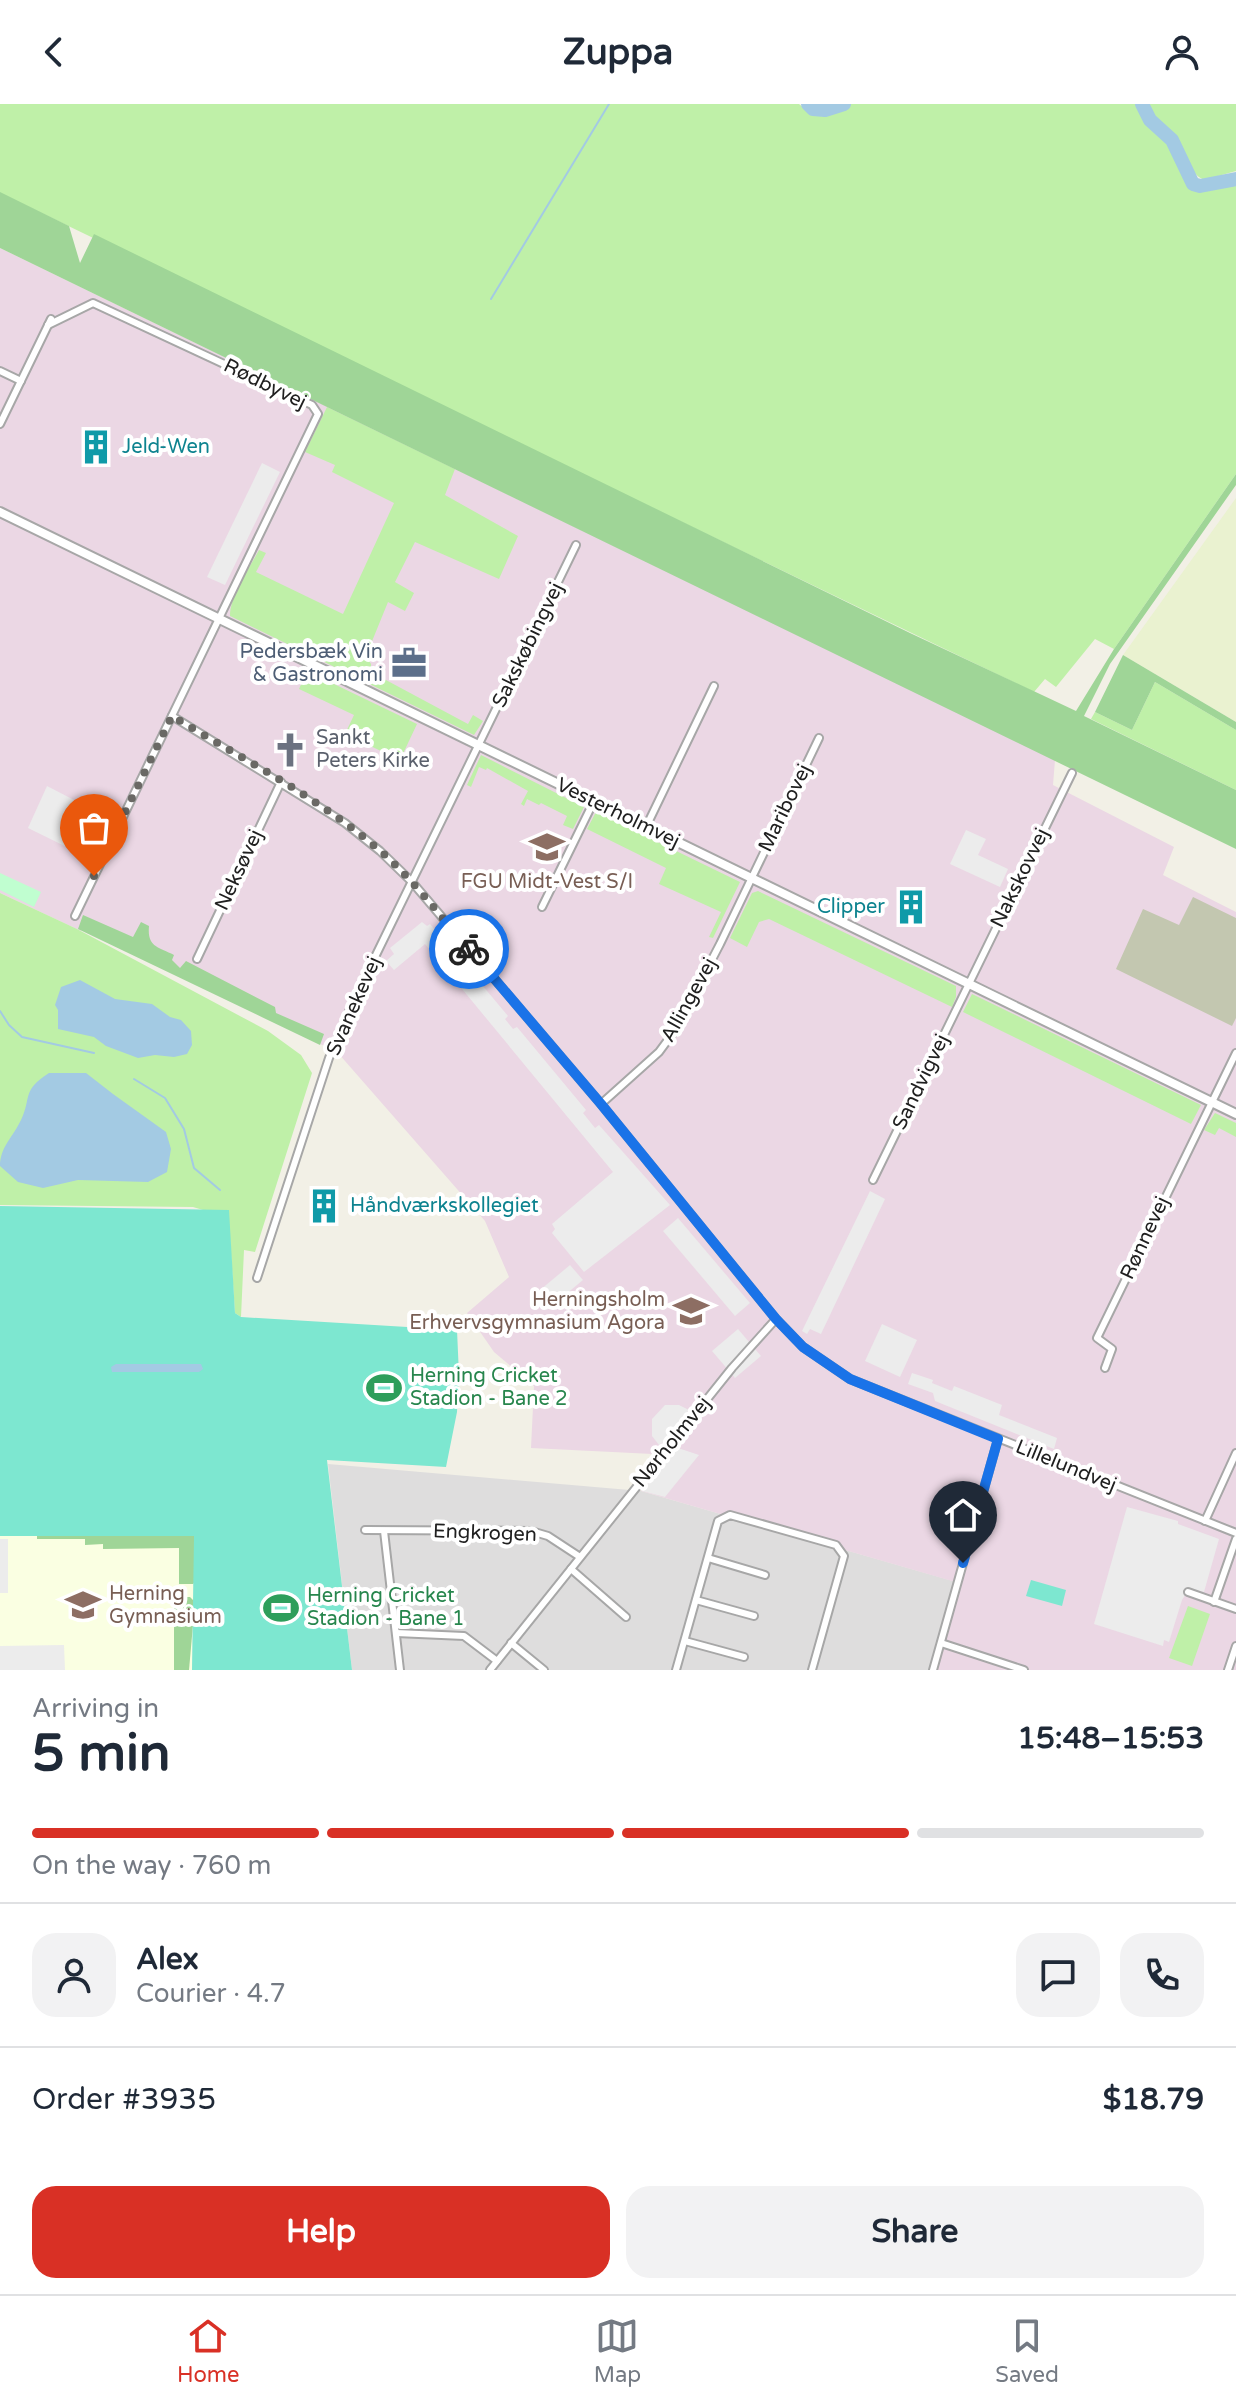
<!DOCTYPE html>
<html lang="en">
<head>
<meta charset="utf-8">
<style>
	body { margin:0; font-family:"Varela Round",sans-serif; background:#f2f2f3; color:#1f2937; height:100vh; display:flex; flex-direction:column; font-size:30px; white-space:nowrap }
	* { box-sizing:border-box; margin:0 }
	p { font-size:26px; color:#747a83 }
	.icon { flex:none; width:44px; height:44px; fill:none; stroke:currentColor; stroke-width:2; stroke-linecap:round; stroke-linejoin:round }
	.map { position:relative; height:1566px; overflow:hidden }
	.drawer { display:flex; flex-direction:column; background:#fff; flex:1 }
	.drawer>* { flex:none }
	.pin { position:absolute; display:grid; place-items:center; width:68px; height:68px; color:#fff; margin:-82px -34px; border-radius:50% 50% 50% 0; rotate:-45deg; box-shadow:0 0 8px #0007 }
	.pin .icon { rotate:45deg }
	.courier { position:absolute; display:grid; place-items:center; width:80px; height:80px; margin:-40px; border:6px solid #1a73e8; border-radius:50%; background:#fff; color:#222; box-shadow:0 2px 10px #0007 }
	.overview em { font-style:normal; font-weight:700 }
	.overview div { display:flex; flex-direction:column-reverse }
	.overview { display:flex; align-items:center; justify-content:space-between; height:136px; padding:0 32px }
	h1 { font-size:52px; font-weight:700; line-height:60px }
	.bar { display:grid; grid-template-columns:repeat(4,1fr); gap:12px 8px; align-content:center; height:96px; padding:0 32px }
	.bar i { height:10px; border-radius:6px; background:#e0e1e3 }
	.bar .current { background:#d93025 }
	.bar p { grid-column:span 4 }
	.line { display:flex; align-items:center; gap:20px; padding:0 32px; border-top:2px solid #e0e1e3 }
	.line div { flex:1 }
	.round { display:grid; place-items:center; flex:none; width:84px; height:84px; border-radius:24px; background:#f2f2f3 }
	.action { display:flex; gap:16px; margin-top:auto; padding:16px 32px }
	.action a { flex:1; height:92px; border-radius:24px; background:#d93025; color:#fff; font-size:32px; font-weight:700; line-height:92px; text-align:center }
	.action a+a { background:#f2f2f3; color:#1f2937 }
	header { display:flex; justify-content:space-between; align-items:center; height:104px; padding:0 32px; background:#fff; font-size:36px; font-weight:700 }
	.tab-bar { display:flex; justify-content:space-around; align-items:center; height:112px; border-top:2px solid #e0e1e3; background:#fff; font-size:22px; color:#747a83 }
	.tab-bar a { display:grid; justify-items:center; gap:4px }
	.tab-bar .current { color:#d93025 }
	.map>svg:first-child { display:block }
	.residential { fill:#dedddd }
	.industrial { fill:#ebd7e4 }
	.education { fill:#faffe2 }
	.construction { fill:#c3c7b0 }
	.farmland { fill:#eaf2d0 }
	.grass { fill:#bff0a8 }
	.forest { fill:#9fd597 }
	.park { fill:#c0fed0 }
	.pitch { fill:#7de7d0 }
	.parking { fill:#ececec }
	.water { fill:#a3cae3 }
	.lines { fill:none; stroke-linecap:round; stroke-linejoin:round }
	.stream { stroke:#a3cae3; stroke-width:2 }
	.river { stroke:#a3cae3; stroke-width:14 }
	.minor-casing { stroke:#a7a7a7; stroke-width:10 }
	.tertiary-casing { stroke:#a7a7a7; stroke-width:12 }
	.minor { stroke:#fff; stroke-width:6 }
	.tertiary { stroke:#fff; stroke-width:8 }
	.done { stroke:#6a6965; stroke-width:8; stroke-dasharray:0 14.4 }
	.route { stroke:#1a73e8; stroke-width:10 }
	.labels { text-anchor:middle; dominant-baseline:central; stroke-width:8; stroke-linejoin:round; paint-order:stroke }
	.street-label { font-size:20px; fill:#202020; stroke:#fff }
	.culture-label { font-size:20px; fill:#0d838f; stroke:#fff; text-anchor:start }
	.service-label { font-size:20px; fill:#4e5e75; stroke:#fff; text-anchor:end }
	.worship-label { font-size:20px; fill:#5b616d; stroke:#fff; text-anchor:start }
	.education-label { font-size:20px; fill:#785e54; stroke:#fff }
	.leisure-label { font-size:20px; fill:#27864d; stroke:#fff; text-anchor:start }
</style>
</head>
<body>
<header><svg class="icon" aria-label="back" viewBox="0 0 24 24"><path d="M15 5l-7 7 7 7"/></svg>Zuppa<svg class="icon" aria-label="person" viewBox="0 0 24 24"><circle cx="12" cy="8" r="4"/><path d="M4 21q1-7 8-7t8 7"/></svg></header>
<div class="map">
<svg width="1236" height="1566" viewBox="0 0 1236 1566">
	<rect width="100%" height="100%" fill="#f2f0e6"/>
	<path class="residential" d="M328,1360l313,27 319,92 -24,87h-584z"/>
	<path class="industrial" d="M0,144l1055,512 -2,25 121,62 -11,28 73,37v758h-300l23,-87 -318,-92 32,-36 -142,-7 3,-62 -40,-34 -27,-39 42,-36 -24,-56 -147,-168 -253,-128 -4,6 -81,-38z"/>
	<path class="education" d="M0,1432h194l-2,134h-192z"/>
	<path class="construction" d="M1193,793l43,21v100l-4,8 -116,-57 27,-60 36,16z"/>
	<path class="farmland" d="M1236,394v224l-113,-67z"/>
	<g class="grass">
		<path d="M0,0h799l13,11 31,-11h295l32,40 21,43 9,3 36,-9v293l-122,175 -19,-10 -39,48 -11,-8 -11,13 -1034,-499z"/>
		<path d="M1144,0h92v67l-32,9c-17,-8 -18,-29 -29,-42 -10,-12 -22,-21 -31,-34z"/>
		<path d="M327,303l128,62 -10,26 73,41 -19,43 -84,-37 -20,40 19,11 -9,18 -17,-9 -22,54 5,8v8l97,52 5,-9 10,6 -9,14 -244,-119c0,-21 19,-47 29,-66l7,3 -10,19 87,42 51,-111 -62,-31 3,-7 -30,-13z"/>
		<path d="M307,567l110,53 -17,36 -55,-26 9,-19 -55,-26z"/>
		<path d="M1155,578l81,48v60l-145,-71 4,-7 37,18z"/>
		<path d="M481,651l103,52 -11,22 -10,-4 4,-9 -26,-13 -2,2 -12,-6 -3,7 -3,-2 7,-13 -41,-23 -1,2 -7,-3 -8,20 -4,-2z"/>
		<path d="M596,708l144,70 -27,56 -4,-1 12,-25 -62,-28 7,-16 -79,-39z"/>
		<path d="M758,787l198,95v11l-4,10 -183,-88 -10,3 -12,25 -17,-9 22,-45z"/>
		<path d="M0,789l77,36 191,102 33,24 11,18 -57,179 -11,-2 -3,67 -6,-4 -7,-103h-25l-10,-3 -193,-2z"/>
		<path d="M972,890l229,111 -10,19 -228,-112z"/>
		<path d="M1215,1009l21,10v14l-17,-9 -4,7 -11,-5z"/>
		<path d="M1188,1502l22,8 -18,52 -23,-8z"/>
	</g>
	<g class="forest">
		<path d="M0,88l69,34 11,37 14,-29 816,399 166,78 38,-62 122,-175v11l-126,179 -26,52 152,74v59l-1236,-601z"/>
		<path d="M1123,551l113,67v8l-81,-48 -23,48 -37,-18z"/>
		<path d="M83,811l50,22 8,-15 8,4c-2,21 9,21 25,29l-2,5 8,8 6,-7 89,46 1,6 48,21 -4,11 -242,-116z"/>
		<path d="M37,1432h157l1,46 -2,2h-14v-36l-76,1v-5l-18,1v-6h-48z"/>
		<path d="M178,1493h12l5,5 -6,68h-15v-68z"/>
	</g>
	<path class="park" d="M0,769l41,19 -7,15 -34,-17z"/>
	<g class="pitch">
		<path d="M0,1102l229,4 6,103 6,4 216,13 2,45 -2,37 -11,55 -119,-7 25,210h-160l2,-134h-194z"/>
		<path d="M1031,1476l35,10 -4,16 -36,-10z"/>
	</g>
	<g class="parking">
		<path d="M262,359l18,9 -55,113 -18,-8z"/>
		<path d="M47,682l64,33 -20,40 -63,-31z"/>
		<path d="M966,726l20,9 -8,16 30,14 -8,18 -50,-23z"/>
		<path d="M422,818l5,4 3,-2 36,42 -3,3 10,13 4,-3 31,37 -3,3 8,10 4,-2 69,83 -3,3 12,15 4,-3 71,80 -86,67 -32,-39 3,-4 -3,-5 61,-52 -188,-228 -31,26 -8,-9 8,-7 -4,-6z"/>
		<path d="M870,1087l15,8 -64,135 -11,-5 -3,5 -5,-3z"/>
		<path d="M678,1114l72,85 -15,13 -72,-85z"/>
		<path d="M570,1161l13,15 -36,30 -13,-15z"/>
		<path d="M882,1220l35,16 -17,37 -35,-16z"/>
		<path d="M738,1225l23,27 -26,22 -23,-27z"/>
		<path d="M912,1269l21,7 -1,3 20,8 2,-5 48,19 -3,10 58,23 -3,11 -119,-48 -2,-8 -25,-9z"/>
		<path d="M665,1301h14l10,5 -24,31 -6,4 -7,-9v-17z"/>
		<path d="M678,1344l21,7 -34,42 -23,-6z"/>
		<path d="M1127,1403l51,14v3l41,15 -15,53 -15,-3 -7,11 -13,42 -5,-2 -1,6 -69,-22z"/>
		<rect x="0" y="1435" width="8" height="54"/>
		<path d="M64,1541l1,25h-65v-24z"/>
	</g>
	<g class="water">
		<path d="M80,876l35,19 37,5 18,13 11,3 10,11 1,14 -5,9 -13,3 -19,-2 -17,3 -32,-12 -12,-9 -36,-8v-19l-3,-5 6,-18z"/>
		<path d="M49,969h37l27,21 53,38 5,17 -4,23 -19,10 -70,-2 -35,8 -25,-6 -18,-16c0,-19 13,-29 21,-46 11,-23 0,-29 28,-47z"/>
		<path d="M116,1260h85l2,5 -4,3h-87l-1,-5z"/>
	</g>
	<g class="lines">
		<g class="stream">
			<path d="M491,195l118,-195"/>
			<path d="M0,907l9,14 13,12 72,16"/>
			<path d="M134,975l31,19 19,31 10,39 26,22"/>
		</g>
		<g class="river">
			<path d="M808,0l5,5 12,1 19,-6"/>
			<path d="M1142,0l8,16 22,20 21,44 7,2 36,-7"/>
		</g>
		<g class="minor-casing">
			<g id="minor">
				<path d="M48,221l45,-22 219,102 6,9 -243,502"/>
				<path d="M0,267l21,10"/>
				<path d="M0,320l51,-105"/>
				<path d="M172,612l173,107 35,28 32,31 189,222 175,215 27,28 47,32 386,154"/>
				<path d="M646,723l68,-141"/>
				<path d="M542,803l52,-106"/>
				<path d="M197,855l84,-177"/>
				<path d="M601,1000l58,-52 17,-23 44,-85 99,-206"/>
				<path d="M873,1076l199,-407"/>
				<path d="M257,1174l72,-220 25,-58 222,-455"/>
				<path d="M1105,1264l7,-19 -15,-11 139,-285"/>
				<path d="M1205,1417l31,-68"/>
				<path d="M365,1426l166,1 17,5 32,21"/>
				<path d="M384,1427l16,139"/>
				<path d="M708,1454l57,17"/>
				<path d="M571,1465l55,48"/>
				<path d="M1188,1488l48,17"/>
				<path d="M696,1496l58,16"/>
				<path d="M1214,1498l22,-63"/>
				<path d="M396,1529l68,3 33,25"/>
				<path d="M685,1537l59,16"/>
				<path d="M511,1539l33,27"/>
				<path d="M941,1539l83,27"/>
				<path d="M490,1566l242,-302 44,-49"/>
				<path d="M676,1566l42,-149 12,-6 106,30 8,11 -32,114"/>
				<path d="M933,1566l65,-231"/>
				<path d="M1228,1566l8,-24"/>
			</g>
		</g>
		<g class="tertiary-casing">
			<path id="tertiary" d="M0,408l1236,602"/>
		</g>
		<use href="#minor" class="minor"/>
		<use href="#tertiary" class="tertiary"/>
	</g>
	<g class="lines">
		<path class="done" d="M94,772l78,-160c69,42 144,80 206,133 34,29 61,66 91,100"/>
		<path class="route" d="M469,845l132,155 175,215 27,28 47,32 148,60 -35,124"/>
	</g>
	<defs>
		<g id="building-bare" transform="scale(2.76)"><path d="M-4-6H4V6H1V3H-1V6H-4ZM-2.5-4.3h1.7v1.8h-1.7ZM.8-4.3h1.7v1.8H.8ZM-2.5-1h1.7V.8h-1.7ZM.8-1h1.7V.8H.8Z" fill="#0f9aa8" stroke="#fff" stroke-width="2.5" paint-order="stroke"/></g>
		<g id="office-bare" transform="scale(2.76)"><path d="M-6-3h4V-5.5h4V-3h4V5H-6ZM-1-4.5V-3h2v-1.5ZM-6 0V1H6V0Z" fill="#5c6f8a" stroke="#fff" stroke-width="2.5" paint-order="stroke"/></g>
		<g id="church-bare" transform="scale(2.76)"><path d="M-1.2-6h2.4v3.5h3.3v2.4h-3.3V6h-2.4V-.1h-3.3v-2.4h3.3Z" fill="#6b7280" stroke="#fff" stroke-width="2.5" paint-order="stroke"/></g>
		<g id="school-bare" transform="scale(2.76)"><path d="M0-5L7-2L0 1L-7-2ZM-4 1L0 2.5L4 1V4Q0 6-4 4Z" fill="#8d6e63" stroke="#fff" stroke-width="2.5" paint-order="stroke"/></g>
		<g id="stadium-bare" transform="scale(2.76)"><path d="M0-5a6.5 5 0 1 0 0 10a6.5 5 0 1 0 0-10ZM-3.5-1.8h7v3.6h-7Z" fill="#2e9e5b" stroke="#fff" stroke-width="2.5" paint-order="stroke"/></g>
		<g id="university-bare" transform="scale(2.76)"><path d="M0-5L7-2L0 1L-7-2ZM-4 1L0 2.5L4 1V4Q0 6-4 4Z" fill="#8d6e63" stroke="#fff" stroke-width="2.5" paint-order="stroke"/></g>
	</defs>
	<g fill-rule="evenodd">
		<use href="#building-bare" x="96" y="343"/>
		<use href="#office-bare" x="409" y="559"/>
		<use href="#church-bare" x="290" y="646"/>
		<use href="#school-bare" x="547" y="743"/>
		<use href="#building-bare" x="911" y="803"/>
		<use href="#building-bare" x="324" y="1102"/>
		<use href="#school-bare" x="691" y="1207"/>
		<use href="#stadium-bare" x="384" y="1284"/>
		<use href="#university-bare" x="83" y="1501"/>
		<use href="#stadium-bare" x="281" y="1504"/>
	</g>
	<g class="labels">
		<g class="street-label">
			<text transform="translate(265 280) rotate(26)">Rødbyvej</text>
			<text transform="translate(528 541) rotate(-64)">Sakskøbingvej</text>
			<text transform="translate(785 704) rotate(-64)">Maribovej</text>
			<text transform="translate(618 709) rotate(26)">Vesterholmvej</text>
			<text transform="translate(239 766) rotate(-65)">Neksøvej</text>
			<text transform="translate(1020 774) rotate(-64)">Nakskovvej</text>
			<text transform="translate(689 896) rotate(-61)">Allingevej</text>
			<text transform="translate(354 902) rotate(-66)">Svanekevej</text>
			<text transform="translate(921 978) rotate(-64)">Sandvigvej</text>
			<text transform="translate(1145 1134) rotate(-65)">Rønnevej</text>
			<text transform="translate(672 1338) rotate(-51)">Nørholmvej</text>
			<text transform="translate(1066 1362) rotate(22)">Lillelundvej</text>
			<text transform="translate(485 1429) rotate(2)">Engkrogen</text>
		</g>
		<g class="culture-label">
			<text x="122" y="343">Jeld-Wen</text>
			<text x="885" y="803" text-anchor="end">Clipper</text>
			<text x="350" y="1102">Håndværkskollegiet</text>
		</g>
		<g class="service-label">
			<text x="383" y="548">Pedersbæk Vin<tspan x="383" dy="23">&amp; Gastronomi</tspan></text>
		</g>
		<g class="worship-label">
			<text x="316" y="634">Sankt<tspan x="316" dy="23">Peters Kirke</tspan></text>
		</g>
		<g class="education-label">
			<text x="547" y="778">FGU Midt-Vest S/I</text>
			<text x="665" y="1196" text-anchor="end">Herningsholm<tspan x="665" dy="23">Erhvervsgymnasium Agora</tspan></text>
			<text x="109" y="1490" text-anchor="start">Herning<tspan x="109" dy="23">Gymnasium</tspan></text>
		</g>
		<g class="leisure-label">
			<text x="410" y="1272">Herning Cricket<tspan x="410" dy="23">Stadion - Bane 2</tspan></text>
			<text x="307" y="1492">Herning Cricket<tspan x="307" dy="23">Stadion - Bane 1</tspan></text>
		</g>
	</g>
</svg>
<div class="pin" style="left:94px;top:772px;background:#ea580c"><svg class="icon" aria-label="bag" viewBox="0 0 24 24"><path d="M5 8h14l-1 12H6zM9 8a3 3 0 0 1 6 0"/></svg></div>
<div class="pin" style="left:963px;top:1459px;background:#1f2937"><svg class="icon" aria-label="home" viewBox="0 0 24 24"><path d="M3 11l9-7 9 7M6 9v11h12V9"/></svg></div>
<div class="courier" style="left:469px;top:845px"><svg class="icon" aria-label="bike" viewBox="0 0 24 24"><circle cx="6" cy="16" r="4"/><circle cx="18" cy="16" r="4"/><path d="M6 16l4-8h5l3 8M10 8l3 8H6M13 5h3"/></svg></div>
</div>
<section class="drawer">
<div class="overview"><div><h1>5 min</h1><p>Arriving in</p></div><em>15:48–15:53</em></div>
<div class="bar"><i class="current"></i><i class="current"></i><i class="current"></i><i></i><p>On the way · 760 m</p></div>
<div class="line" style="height:144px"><a class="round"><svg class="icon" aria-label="person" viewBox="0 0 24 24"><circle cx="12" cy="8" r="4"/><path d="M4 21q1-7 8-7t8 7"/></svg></a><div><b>Alex</b><p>Courier · 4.7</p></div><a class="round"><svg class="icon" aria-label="chat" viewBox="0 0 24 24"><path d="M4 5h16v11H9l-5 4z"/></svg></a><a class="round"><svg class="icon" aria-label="phone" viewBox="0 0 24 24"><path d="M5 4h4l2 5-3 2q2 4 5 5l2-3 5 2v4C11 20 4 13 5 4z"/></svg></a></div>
<div class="line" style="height:104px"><div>Order #3935</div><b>$18.79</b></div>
<div class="action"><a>Help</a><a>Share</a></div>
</section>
<nav class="tab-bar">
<a class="current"><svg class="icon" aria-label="home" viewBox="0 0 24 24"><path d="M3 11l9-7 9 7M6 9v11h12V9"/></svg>Home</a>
<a><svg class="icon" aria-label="map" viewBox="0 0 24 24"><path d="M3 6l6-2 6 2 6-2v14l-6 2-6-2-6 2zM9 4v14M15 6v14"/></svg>Map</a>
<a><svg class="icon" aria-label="saved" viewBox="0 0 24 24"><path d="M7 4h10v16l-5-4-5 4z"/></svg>Saved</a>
</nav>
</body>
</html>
